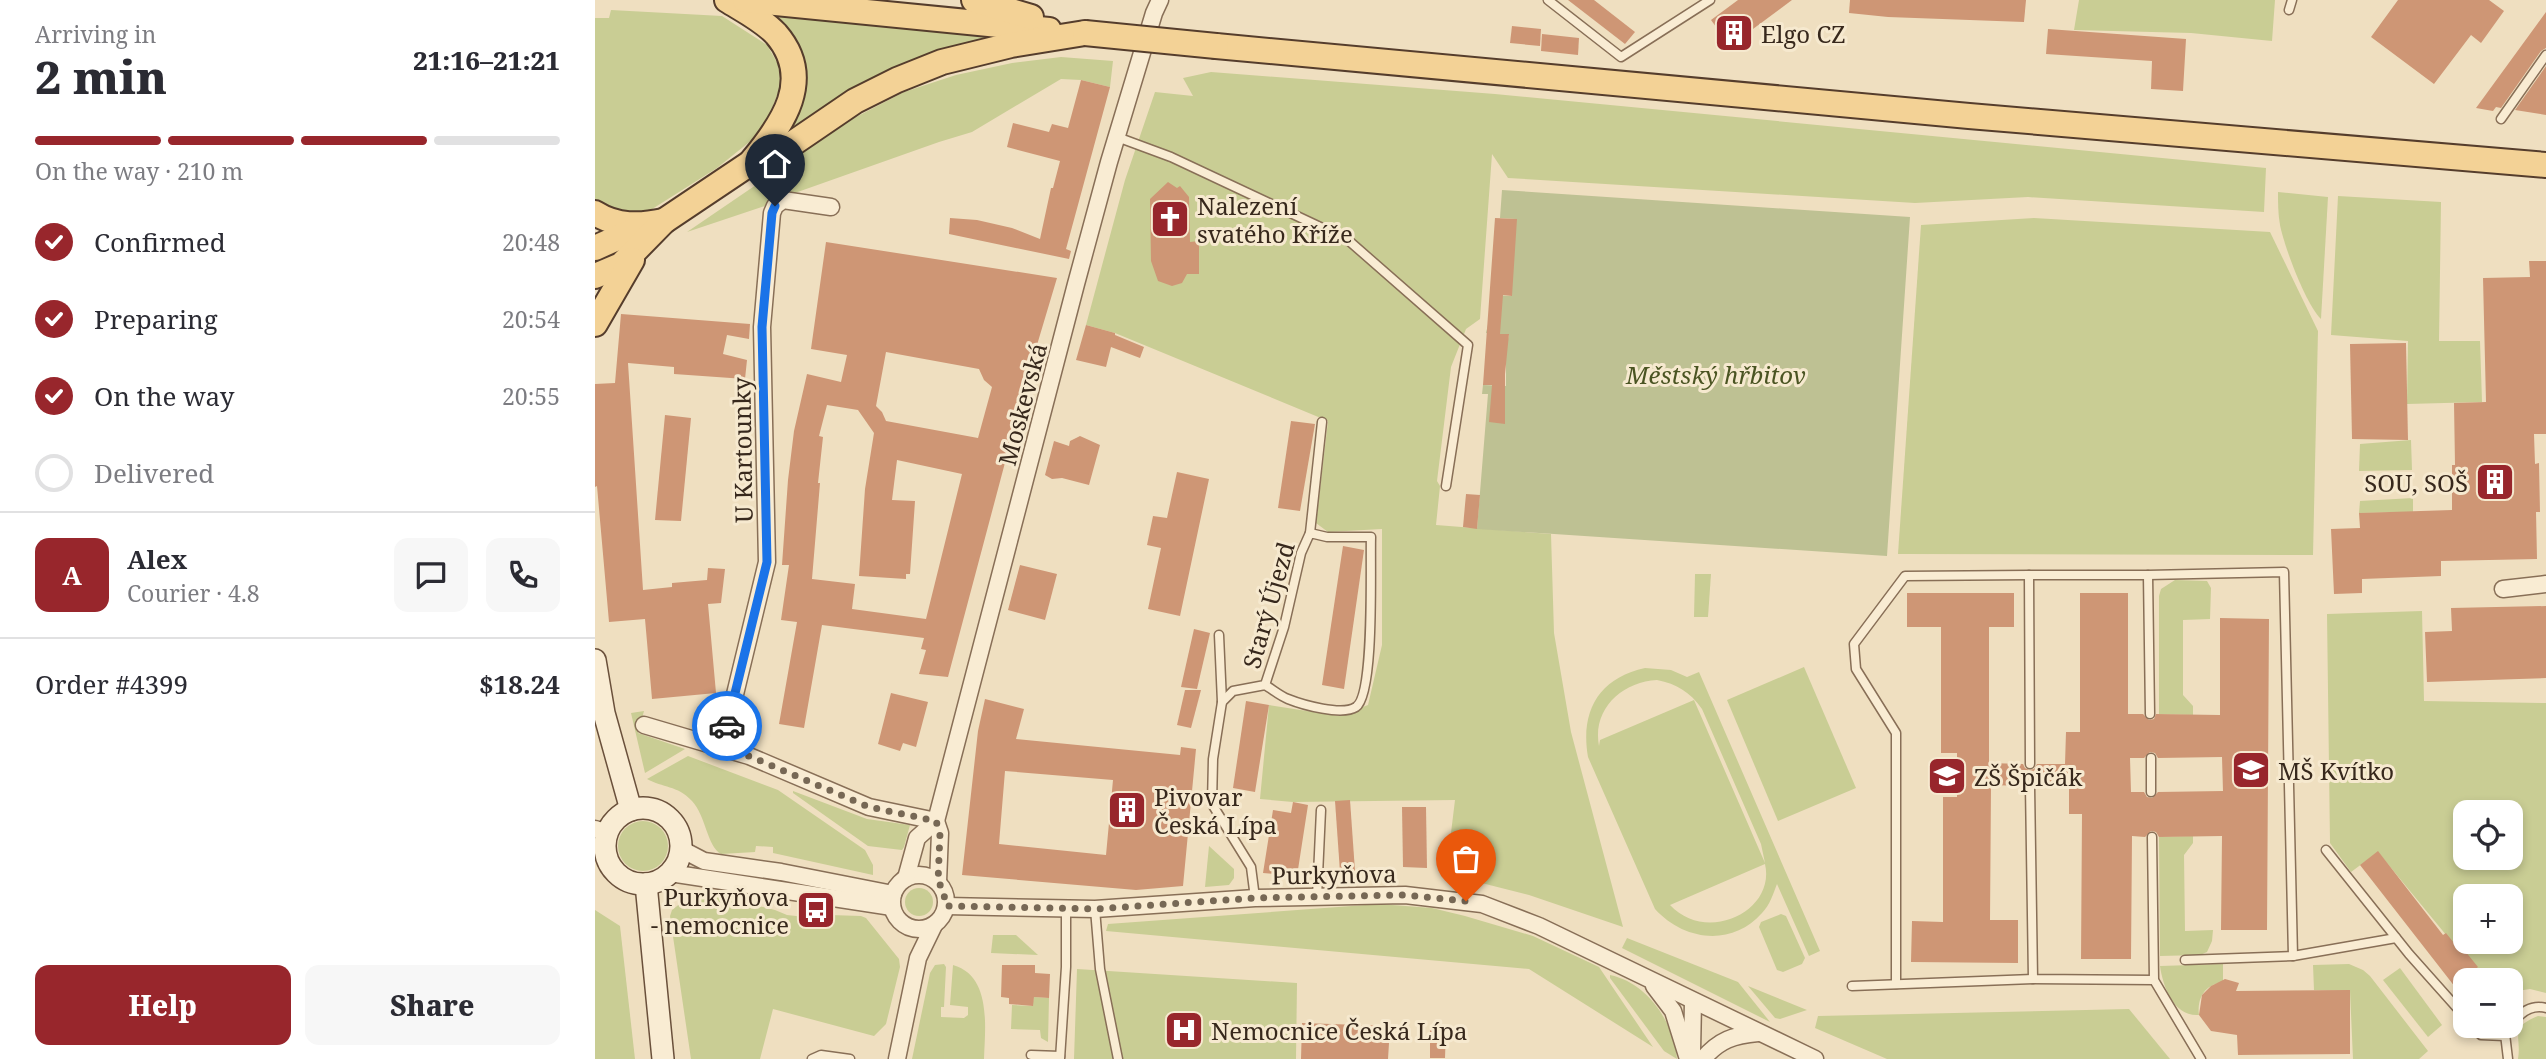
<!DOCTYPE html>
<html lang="en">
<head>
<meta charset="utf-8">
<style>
	body { margin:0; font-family:"Noto Serif",serif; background:#f7f7f7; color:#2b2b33; height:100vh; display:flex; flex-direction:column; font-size:26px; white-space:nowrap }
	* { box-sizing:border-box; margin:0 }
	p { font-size:23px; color:#7c7c81 }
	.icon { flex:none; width:38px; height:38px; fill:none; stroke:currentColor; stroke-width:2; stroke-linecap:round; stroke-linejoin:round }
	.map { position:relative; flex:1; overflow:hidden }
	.side { display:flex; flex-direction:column; background:#fff; width:595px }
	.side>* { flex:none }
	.fabs { position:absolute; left:1858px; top:800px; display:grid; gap:14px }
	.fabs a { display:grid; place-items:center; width:70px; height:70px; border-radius:14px; background:#fff; box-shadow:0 4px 10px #0003; font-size:35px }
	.pin { position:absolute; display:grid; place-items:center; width:60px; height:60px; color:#fff; margin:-72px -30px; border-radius:50% 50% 50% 0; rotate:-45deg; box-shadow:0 0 7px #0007 }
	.pin .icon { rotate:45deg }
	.courier { position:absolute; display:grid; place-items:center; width:70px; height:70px; margin:-35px; border:5px solid #1a73e8; border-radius:50%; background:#fff; color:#222; box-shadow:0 2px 9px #0007 }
	.summary em { font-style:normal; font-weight:800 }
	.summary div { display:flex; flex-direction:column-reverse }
	.summary { display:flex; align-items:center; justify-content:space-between; height:119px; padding:0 35px }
	h1 { font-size:46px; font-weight:800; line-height:52px }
	.bar { display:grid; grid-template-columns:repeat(4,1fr); gap:10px 7px; align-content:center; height:84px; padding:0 35px }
	.bar i { height:9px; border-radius:5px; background:#e1e1e2 }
	.bar .active { background:#98262c }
	.bar p { grid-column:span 4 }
	.line { display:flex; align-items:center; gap:18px; padding:0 35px; border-top:2px solid #e1e1e2 }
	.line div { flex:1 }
	.round { display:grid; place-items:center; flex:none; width:74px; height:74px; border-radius:14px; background:#f7f7f7 }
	ol { padding:0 35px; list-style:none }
	li { display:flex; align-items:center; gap:21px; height:77px }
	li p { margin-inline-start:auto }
	li .icon { padding:7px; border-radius:50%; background:#98262c; color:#fff; stroke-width:4 }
	li:last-child { color:#7c7c81 }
	li i { width:38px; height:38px; border:4px solid #e1e1e2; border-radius:50% }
	.primary-button { display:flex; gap:14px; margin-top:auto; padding:14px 35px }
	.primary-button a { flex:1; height:80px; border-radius:14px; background:#98262c; color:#fff; font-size:28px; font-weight:800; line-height:80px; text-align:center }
	.primary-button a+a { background:#f7f7f7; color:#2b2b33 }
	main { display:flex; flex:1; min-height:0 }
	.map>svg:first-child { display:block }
	.green { fill:#c9cd94; fill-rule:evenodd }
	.cemetery { fill:#bec193 }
	.building { fill:#ce9675; fill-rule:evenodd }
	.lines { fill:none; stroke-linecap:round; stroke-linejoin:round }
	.service-casing { stroke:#886f57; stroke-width:11 }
	.minor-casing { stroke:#886f57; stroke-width:19 }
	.secondary-casing { stroke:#6a503b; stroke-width:24 }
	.primary-casing { stroke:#553d2c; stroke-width:28 }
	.service { stroke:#f9ecd3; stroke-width:8 }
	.minor { stroke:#f9ecd3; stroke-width:16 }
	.secondary { stroke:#f9ecd3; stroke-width:21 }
	.primary { stroke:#f3d296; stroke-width:24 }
	.primary-bridge-casing { stroke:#553d2c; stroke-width:28; stroke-linecap:butt }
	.primary-bridge { stroke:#f3d296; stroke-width:24 }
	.done { stroke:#776855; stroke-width:7; stroke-dasharray:0 12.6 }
	.route { stroke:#1a73e8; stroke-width:9 }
	.labels { text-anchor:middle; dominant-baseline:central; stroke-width:6; stroke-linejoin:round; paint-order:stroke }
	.poi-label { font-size:24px; fill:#37281c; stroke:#f6e9cf; text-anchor:start }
	.park-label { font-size:24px; font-style:italic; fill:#4a5422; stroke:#f6e9cf }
	.street-label { font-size:24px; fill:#37281c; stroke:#f6e9cf }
</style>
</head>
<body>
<main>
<section class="side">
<div class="summary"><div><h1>2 min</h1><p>Arriving in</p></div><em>21:16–21:21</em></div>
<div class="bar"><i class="active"></i><i class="active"></i><i class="active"></i><i></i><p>On the way · 210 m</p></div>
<ol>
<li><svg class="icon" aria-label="check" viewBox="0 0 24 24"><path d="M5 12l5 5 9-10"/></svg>Confirmed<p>20:48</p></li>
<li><svg class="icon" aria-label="check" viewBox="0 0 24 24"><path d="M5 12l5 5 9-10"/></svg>Preparing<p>20:54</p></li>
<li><svg class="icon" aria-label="check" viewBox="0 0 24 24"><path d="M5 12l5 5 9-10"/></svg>On the way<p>20:55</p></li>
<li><i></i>Delivered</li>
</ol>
<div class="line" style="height:126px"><b class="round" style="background:#98262c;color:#fff">A</b><div><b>Alex</b><p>Courier · 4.8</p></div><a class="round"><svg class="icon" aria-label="chat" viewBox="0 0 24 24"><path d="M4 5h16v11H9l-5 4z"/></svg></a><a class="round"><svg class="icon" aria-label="phone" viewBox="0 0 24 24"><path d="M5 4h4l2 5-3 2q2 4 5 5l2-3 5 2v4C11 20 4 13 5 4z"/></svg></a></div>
<div class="line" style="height:91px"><div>Order #4399</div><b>$18.24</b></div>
<div class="primary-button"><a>Help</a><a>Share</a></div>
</section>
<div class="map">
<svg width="1951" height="1059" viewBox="0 0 1951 1059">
	<rect width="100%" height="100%" fill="#efdfc0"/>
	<g class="green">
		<path d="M1484,0h196l-3,41 -81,-8 -117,-3z"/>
		<path d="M16,10l111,6 45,29 11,19 3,21 -14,36 -14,18 -36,29 -68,43 -22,3 -21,-4 -11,-10v-182h14z"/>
		<path d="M177,16l258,21 -91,16 -166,93 21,-28z"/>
		<path d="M466,57l52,4 -3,26 -29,-7 -20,-1 -89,53 -33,10 -147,52 -9,6 -96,32 167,-114 50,-26 52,-17 56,-12z"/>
		<path d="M616,72l284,22 771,74 -2,44 -236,-15 -113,6 -407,-25 -16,-24 -12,165 -14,10 -15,38 -14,114 3,5 -4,39 115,9 3,99 17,99 52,195 -94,-32 -83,-21 9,-74 -162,2 -33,-3 9,-94 70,11 29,-11 14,-60v-116l-54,3 -12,-9 12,-102 -213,-88 -29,-8 39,-145 30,-88 38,4 -10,-18z"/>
		<path d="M1683,192l50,5 -7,122c-15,-14 -37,-73 -41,-94 -2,-11 -2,-22 -2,-33z"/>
		<path d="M1743,196l103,6 -2,139h41l2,61 -75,2 1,-63 -77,-6z"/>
		<path d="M1439,218l236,14 48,99 -5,224 -415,-1 23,-329z"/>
		<path d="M1816,440l1,30 -53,1 1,-27z"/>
		<path d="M1818,498v14l-54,1 1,-12z"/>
		<path d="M1100,574h16l-3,43h-14z"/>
		<path d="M1580,580l32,1 4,7 -1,31 -27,1v75l10,11v9l-34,-1v-118l2,-7z"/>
		<path d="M1827,611l2,90 122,2v290l-16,-4 -19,3v-12h-28l-105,-128 -27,20 -21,-29 -3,-229zM1871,812h45v46h-45zM1871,896h45v46h-45z"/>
		<path d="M1209,667l52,121 -78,33 -51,-121z"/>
		<path d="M1050,668l26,2 16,7 12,-5 121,279 -11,5 -32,-72c-4,10 -7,21 -15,29 -30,34 -78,28 -107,-4l-67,-152c-8,-46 11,-79 57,-89zM1062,680c20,4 33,12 45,29l59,135 4,19 -71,-163 -94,40 -1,6c-7,-37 23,-64 58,-66zM1170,864c11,48 -59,80 -95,41z"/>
		<path d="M49,711l-6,22 47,16 -40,24 -14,-60z"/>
		<path d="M93,756l90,34 87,60 8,15v10l-100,-22v-6l-17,-1 -1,6 -34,2c-14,-8 -15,-38 -29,-53 -15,-16 -29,-13 -45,-22z"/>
		<path d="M198,791l74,28 43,6 -6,22 -2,3 -34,-4 -75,-53z"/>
		<circle cx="48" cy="846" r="25"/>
		<path d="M1598,836v7l-9,12 1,76 28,-1 -1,11 -5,11 -7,3 -40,1 -1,-119z"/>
		<path d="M614,846l25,23v9l-5,7 -24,2z"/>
		<circle cx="324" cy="902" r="14"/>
		<path d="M101,891l79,19 12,5 36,4 7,-4 31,1 5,2 33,41 1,8 -14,57 -12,12 -101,-27 -13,50h-69l-21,-143 2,-6z"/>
		<path d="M784,904l53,4 33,8 68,20 66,31 54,80 -124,-78 -423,-38 2,-7z"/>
		<path d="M0,910l25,16 15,133h-40z"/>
		<path d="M1186,914l5,2 19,42 -3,6 -19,8 -6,-2 -18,-43 2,-5z"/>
		<path d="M398,935h23l22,20 -47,-2z"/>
		<path d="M1032,938l111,44 32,40 -148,-74z"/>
		<path d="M349,964l2,3 -2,40h-3v10l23,1 4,-3v-8l-18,-2 3,-40c39,11 32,63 31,94h-72l18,-86 5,-8z"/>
		<path d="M1628,964v18c-18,3 -26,15 -24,33 -25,2 -36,-28 -39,-49z"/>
		<path d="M1754,964l14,6 7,6 58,75 -9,8h-66l-3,-68 -36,-1 -1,-25z"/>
		<path d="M1805,968l42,57 -14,12 -45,-57z"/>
		<path d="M482,969l220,14 -1,76h-222z"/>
		<path d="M1015,975c38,8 64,48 67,84l-13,-8 -54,-73z"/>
		<path d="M1153,986l59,24 -27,9 -5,-1z"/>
		<path d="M439,997l15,1 -1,44 -7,-4 -1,-8 -29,-1 1,-24 20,1z"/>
		<path d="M1534,1009l41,50h-283l-72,-31 3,-12z"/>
		<path d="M1943,1016l8,1v42h-28c4,-23 -10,-31 20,-43z"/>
	</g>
	<path class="cemetery" d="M907,190l408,27 -23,339 -410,-27 11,-135h-6l1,-9 23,1v-39l3,-12 -23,-2 9,-38 16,1 5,-77 -16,-1z"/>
	<g class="building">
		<path d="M973,0h26l41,32 -10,12z"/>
		<path d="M1143,0h54l-62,46 -19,-26z"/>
		<path d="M1255,0h176l-2,22 -136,-5 -39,-4z"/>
		<path d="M1803,0h91l15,11 -23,32 -10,-8 -37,49 -63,-47z"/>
		<path d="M1951,12v36l-5,3 -40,57 -5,-1 -3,4 -17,-3z"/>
		<path d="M917,26l29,3 -1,17 -30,-3z"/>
		<path d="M1453,29l138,10 -3,52 -32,-2 1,-28 -106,-7z"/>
		<path d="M947,34l37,4 -1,17 -37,-4z"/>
		<path d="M1951,66v49l-31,-5z"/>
		<path d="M486,80l29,7 -44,162 5,2 -2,8 -120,-25 1,-16 27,2 35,8 28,11 11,-51h2l7,-27 -53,-14 6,-24 36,9 3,-8 16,4z"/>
		<path d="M573,182l9,6 3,-2 9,11 1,45 9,-1v33h-12l-5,9 -10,3 -14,-5 -7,-20 -1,-62z"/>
		<path d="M900,218l22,1 -5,77 -9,-1 -3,39h9l-4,40v50l-16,-2 3,-37h-9z"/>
		<path d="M231,242l231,36 -26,87 -83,312 -29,-3 7,-24 -5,-1 3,-11 -102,-13 -18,103 -25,-4 18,-102 -16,-2 8,-55h-7l6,-85 6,-49 13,-57 34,8 6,-27 -36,-6zM291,352l93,17 5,11 8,7 -14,51 -92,-17 -4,-9 -6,-6zM232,405l31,5 16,23 -9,56 -6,87 47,3v-5h4l5,-73 -23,-1 5,-40 65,14 -36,145 -74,-10 3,-25 -43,-5 8,-96h-2l5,-46 -4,-1z"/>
		<path d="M1934,261h17v173h-12l1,30 4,-1 1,49h-4l1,47 -96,2v15l-79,3v14l-28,1 -3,-65 29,-1 -1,-15 93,-3v-45h3l-1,-62 32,-1 -3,-124 47,-1z"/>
		<path d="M26,314l129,10 -1,15 -22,-4 -4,19 24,6 -2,19 -71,-5v-7l-46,-4 15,227 29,-3v-4l35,-3 1,-12 17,1 -4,34 -13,1 8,89 -64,6 -7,-80 -36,3 -12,-136 -2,1v-103l20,-1z"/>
		<path d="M491,325l29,8v2l29,12 -4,11 -29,-11 -5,20 -30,-7z"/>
		<path d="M1811,343l2,97 -56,-1 -2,-95z"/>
		<path d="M70,415l26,3 -10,103 -26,-1z"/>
		<path d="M696,421l24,3 -15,87 -22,-3z"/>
		<path d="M485,436l20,9 -11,40 -27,-7 -10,1 -7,-4 9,-34 15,5 1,-5z"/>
		<path d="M582,472l32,7 -29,137 -32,-7 13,-61 -14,-3 6,-29 14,2z"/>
		<path d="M871,494l14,1 -3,34 -14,-2z"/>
		<path d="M748,546l21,4 -20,139 -22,-4z"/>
		<path d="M425,565l37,9 -12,46 -37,-10z"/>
		<path d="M1312,593h107v34h-25v136l34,1 2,4 4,2 5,-1 3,-5h28l1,-32h14v-139h48v121h15l6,6 5,-1 2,-5 64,1v-97l49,1 -2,311h-46l1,-94 -63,1 -3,-5 -5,-1 -6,6 -13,-1 -1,123h-50l1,-145h-13v-28h-32l-3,-5 -5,-1 -6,6 -32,-1 -1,135h28v43l-107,-1 1,-41 31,1v-125h14v-44h-16v-126h-34zM1555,752l5,1 3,5 64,-1 1,34 -65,1 -6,6 -5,-1 -3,-5h-13l-1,-34h14z"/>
		<path d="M1951,606v72l-119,4 -2,-50 27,-1 -1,-23z"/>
		<path d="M599,629l16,4 -13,56 -16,-2z"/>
		<path d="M590,690h16l-10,38 -14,-3z"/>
		<path d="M296,693l37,9 -12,45 -13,-4 -3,8 -22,-7z"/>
		<path d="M390,699l39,10 -8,30 164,16 1,-8 15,2 -13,137 -47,4 -174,-15 16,-144zM410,771l108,9 -7,75 -107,-11z"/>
		<path d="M651,701l23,4 -14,87 -22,-4z"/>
		<path d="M755,800l5,71 -15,1 -5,-71z"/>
		<path d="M698,802l15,3 -11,71 -34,-3 10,-63 18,3z"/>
		<path d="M807,807h24l1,61 -24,-1z"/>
		<path d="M1783,851l65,84 3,-2 16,20 3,-2 13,16 -4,3 9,10h-17v21l-106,-136z"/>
		<path d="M407,965h33v8l15,1 -1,24 -15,-1 -1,9 -24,-2v-6l-8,-1z"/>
		<path d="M1630,979l14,4 -3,8 114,-1v64l-112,1 -1,-20 -26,-4 -12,-16 3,-20 9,-9z"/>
		<path d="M707,1023l88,3 -2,33h-87z"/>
		<path d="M835,1028h16l-1,30h-15z"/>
	</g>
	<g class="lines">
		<g class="service-casing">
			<g id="service">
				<path d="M953,0l73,57 89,-57"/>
				<path d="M1694,10l3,-10"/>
				<path d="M1906,119l45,-64"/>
				<path d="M522,137l54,20 177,83 120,105 -22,141"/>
				<path d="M715,533l12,-111"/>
				<path d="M1553,575l136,-3 9,384"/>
				<path d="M624,635l3,67"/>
				<path d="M1556,758v34"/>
				<path d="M1435,764l-1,-189h119l2,139"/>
				<path d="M1435,786l3,193 121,1"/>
				<path d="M1557,837l2,143 47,79"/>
				<path d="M1731,850l83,104 57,64"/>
				<path d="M722,897l4,-87"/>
				<path d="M660,898l-4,-31 -39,-63 1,-45 9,-57 11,-11 32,-6c7,4 15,11 23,14 15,6 54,17 68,8 19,-13 14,-143 15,-170h-44l-17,-4 -9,20 -17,74 -19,58"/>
				<path d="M500,909l5,60 18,90"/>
				<path d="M1590,960l108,-4 103,-18"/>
				<path d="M1301,984v-251l-40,-64 -2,-25 51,-68 124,-1"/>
				<path d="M1257,986l181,-7"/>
				<path d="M1916,1025c8,-11 20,-21 35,-17"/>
				<path d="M1877,1026l9,9 24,1"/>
				<path d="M436,1055l29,1"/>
				<path d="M217,1059l9,-4 29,4"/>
				<path d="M465,1059l6,-92v-58"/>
				<path d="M1913,1059l-3,-25 6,-8"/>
			</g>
		</g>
		<g class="minor-casing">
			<g id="minor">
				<path d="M1908,589l43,-5"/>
				<path d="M49,725l105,31 120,51 67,14"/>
				<path d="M127,748l45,-186 -5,-235 10,-114 3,-7 8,-6 48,7"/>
				<path d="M341,821l140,-537 33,-122 45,-149 6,-13"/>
				<path d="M341,821l4,12 -2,49"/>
				<path d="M0,829l13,4"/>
				<path d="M86,849l23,12 77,11 112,22"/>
				<path d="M75,873l222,34"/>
				<circle cx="324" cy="902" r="27"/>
				<path d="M311,878l11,-40 19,-17"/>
				<path d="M351,906l149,3 160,-11 150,-3 77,9 57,22 276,133"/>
				<path d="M1059,986l19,25 15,48"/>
				<path d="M1097,1052l1,-50"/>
				<path d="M302,1059l21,-101 16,-33"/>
				<path d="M1108,1059c16,-19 31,-24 55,-26"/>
			</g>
		</g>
		<g class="secondary-casing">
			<g id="secondary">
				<path d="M0,660l9,53 27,97"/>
				<circle cx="48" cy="846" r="38"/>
				<path d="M51,884l17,175"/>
			</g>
		</g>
		<g class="primary-casing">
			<g id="primary">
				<path d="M132,0c16,10 36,20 49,34 39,45 6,91 -24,127"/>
				<path d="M150,0l304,30"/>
				<path d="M379,0l57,17"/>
				<path d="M621,46l753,70 577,49"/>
				<path d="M0,213c22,14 45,13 69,8"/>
				<path d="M0,248l49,-22"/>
				<path d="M0,276l26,-11 43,-44 85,-57 37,-16 69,-47 42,-21 45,-18 69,-17 74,-12"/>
				<path d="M0,324l37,-64"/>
			</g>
		</g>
		<use href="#service" class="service"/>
		<use href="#minor" class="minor"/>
		<use href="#secondary" class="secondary"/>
		<use href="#primary" class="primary"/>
		<g class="primary-bridge-casing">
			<path id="primary-bridge" d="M490,33l131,13"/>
		</g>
		<use href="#primary-bridge" class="primary-bridge"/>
	</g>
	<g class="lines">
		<path class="done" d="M132,726l-5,22 27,8 120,51 67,14 4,12 -2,49 5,7 3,17 149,3 160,-11 150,-3 61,6"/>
		<path class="route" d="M132,726l40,-164 -5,-235 10,-114 3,-7"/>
	</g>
	<defs>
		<g id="building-square" transform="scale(2.0125)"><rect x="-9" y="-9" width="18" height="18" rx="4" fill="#98262c" stroke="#f6e9cf"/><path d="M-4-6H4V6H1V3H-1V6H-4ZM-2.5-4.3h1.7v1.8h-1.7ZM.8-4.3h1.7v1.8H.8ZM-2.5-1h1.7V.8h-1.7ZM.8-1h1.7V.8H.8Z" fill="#fff"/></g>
		<g id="church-square" transform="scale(2.0125)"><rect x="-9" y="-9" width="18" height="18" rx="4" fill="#98262c" stroke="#f6e9cf"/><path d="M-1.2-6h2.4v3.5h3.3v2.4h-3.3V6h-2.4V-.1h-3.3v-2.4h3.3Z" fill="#fff"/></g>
		<g id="school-square" transform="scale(2.0125)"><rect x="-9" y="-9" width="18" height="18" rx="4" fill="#98262c" stroke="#f6e9cf"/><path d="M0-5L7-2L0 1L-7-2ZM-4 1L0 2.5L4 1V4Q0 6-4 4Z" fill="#fff"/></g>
		<g id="bus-square" transform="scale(2.0125)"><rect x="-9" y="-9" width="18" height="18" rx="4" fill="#98262c" stroke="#f6e9cf"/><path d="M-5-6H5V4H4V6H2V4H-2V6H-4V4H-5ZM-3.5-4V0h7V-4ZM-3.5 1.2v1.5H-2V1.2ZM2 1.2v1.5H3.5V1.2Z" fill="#fff"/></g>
		<g id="hospital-square" transform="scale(2.0125)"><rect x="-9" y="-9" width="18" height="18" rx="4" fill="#98262c" stroke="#f6e9cf"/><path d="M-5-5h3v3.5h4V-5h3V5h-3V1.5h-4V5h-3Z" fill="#fff"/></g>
	</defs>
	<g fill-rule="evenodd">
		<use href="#building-square" x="1139" y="33"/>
		<use href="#church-square" x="575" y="219"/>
		<use href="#building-square" x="1900" y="482"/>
		<use href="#school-square" x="1656" y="770"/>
		<use href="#school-square" x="1352" y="776"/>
		<use href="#building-square" x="532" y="810"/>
		<use href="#bus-square" x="221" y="910"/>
		<use href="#hospital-square" x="589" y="1030"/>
	</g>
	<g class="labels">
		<g class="poi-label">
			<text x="1166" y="33">Elgo CZ</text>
			<text x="602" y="205">Nalezení<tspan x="602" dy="28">svatého Kříže</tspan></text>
			<text x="1873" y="482" text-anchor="end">SOU, SOŠ</text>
			<text x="1683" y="770">MŠ Kvítko</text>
			<text x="1379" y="776">ZŠ Špičák</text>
			<text x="559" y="796">Pivovar<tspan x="559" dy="28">Česká Lípa</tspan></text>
			<text x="194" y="896" text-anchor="end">Purkyňova<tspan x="194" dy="28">- nemocnice</tspan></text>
			<text x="616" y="1030">Nemocnice Česká Lípa</text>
		</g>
		<g class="park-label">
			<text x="1121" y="374">Městský hřbitov</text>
		</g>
		<g class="street-label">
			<text transform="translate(427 404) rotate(-75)">Moskevská</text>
			<text transform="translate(147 450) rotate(-91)">U Kartounky</text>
			<text transform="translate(673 605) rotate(-74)">Starý Újezd</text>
			<text transform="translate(739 874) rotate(-1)">Purkyňova</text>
		</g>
	</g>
</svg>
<div class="fabs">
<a><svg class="icon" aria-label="locate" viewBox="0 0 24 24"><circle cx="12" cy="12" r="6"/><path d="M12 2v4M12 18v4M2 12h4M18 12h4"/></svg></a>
<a>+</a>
<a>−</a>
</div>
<div class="pin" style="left:871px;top:901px;background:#ea580c"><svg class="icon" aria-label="bag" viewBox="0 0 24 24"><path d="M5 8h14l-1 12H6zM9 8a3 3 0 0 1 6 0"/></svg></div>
<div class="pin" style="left:180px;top:206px;background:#1f2937"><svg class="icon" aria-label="home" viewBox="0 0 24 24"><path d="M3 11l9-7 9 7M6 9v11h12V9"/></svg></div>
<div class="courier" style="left:132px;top:726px"><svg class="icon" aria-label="car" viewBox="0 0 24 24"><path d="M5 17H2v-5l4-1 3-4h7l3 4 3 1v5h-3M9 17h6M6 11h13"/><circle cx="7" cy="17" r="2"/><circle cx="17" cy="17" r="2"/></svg></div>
</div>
</main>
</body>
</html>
